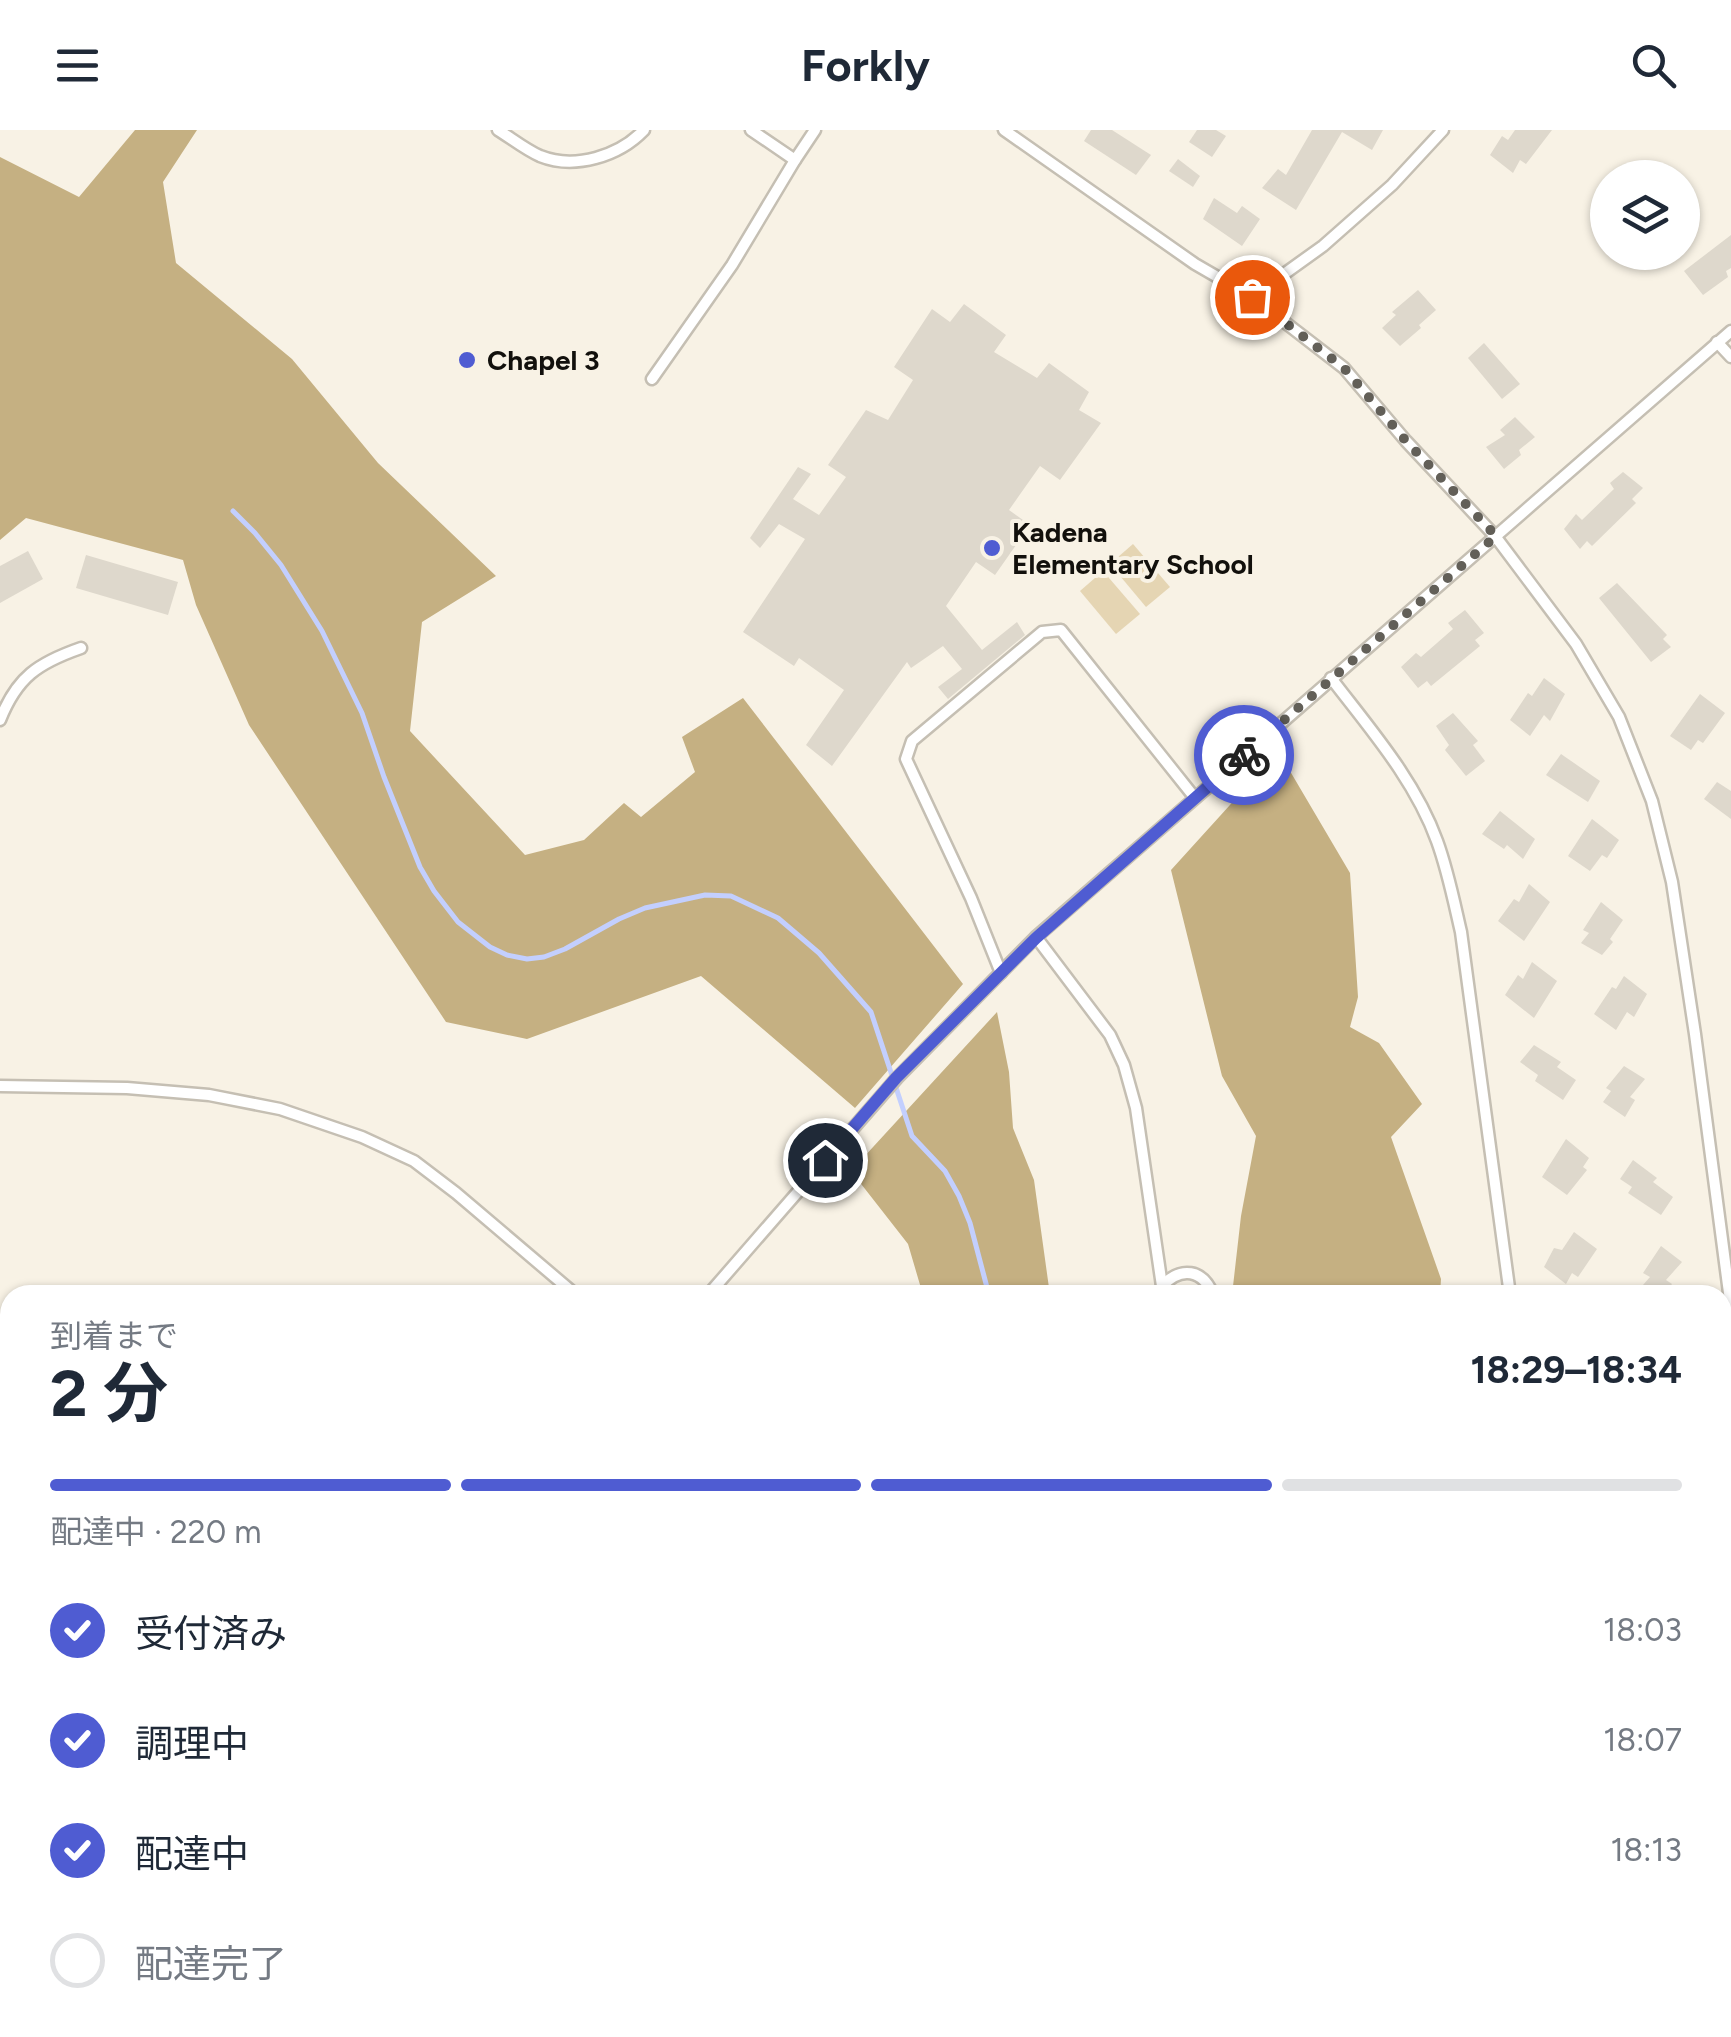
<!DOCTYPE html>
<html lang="ja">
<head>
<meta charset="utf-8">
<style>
	body { margin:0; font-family:Figtree,"Noto Sans JP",sans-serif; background:#f2f2f3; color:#1f2937; height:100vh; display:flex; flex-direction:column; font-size:38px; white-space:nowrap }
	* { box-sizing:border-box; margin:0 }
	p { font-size:32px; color:#747a83 }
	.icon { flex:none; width:55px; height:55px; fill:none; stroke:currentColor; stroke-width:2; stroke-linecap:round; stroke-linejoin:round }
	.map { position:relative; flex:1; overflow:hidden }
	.side { position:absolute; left:0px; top:1155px; width:1732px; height:752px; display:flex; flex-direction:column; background:#fff; border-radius:30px 30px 0 0; box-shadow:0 2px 8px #0004 }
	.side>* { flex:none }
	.controls { position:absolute; left:1590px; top:30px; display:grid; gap:20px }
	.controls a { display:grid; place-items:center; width:110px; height:110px; border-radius:50%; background:#fff; box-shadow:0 2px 8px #0004; font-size:50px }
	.pin { position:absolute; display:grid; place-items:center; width:85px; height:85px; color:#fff; margin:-42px; border:5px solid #fff; border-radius:50%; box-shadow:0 2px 10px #0007 }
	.courier { position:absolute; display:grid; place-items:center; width:100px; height:100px; margin:-50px; border:8px solid #4f5cd2; border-radius:50%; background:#fff; color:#222; box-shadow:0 2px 12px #0007 }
	.headline em { font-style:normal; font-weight:700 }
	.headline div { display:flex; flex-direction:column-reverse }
	.headline { display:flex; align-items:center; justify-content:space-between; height:170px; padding:0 50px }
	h1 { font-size:65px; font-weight:700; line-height:75px }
	.bar { display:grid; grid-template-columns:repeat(4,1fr); gap:15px 10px; align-content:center; height:120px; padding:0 50px }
	.bar i { height:12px; border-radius:8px; background:#e0e1e3 }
	.bar .current { background:#4f5cd2 }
	.bar p { grid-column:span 4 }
	ol { padding:0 50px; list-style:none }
	li { display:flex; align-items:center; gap:30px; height:110px }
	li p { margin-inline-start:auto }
	li .icon { padding:10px; border-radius:50%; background:#4f5cd2; color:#fff; stroke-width:4 }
	li:last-child { color:#747a83 }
	li i { width:55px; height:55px; border:5px solid #e0e1e3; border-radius:50% }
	header { display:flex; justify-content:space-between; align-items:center; height:130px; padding:0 50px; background:#fff; font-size:45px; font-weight:700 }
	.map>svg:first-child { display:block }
	.green { fill:#e5d5b3 }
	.forest { fill:#c5b082 }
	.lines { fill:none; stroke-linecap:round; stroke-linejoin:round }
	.stream { stroke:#c3cffe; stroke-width:5 }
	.building { fill:#ded8cc }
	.service-casing { stroke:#c5bfb3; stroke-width:15 }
	.service { stroke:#fff; stroke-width:10 }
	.done { stroke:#625f58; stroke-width:10; stroke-dasharray:0 18 }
	.route { stroke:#4f5cd2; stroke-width:12 }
	.poi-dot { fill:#4f5cd2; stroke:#f8f2e5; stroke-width:4 }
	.labels { text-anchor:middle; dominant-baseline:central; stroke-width:8; stroke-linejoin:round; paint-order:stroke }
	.poi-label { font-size:28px; font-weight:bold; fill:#12100c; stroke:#f8f2e5; text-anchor:start }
</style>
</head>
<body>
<header><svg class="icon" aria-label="menu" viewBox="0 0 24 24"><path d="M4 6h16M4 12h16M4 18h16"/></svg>Forkly<svg class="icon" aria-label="search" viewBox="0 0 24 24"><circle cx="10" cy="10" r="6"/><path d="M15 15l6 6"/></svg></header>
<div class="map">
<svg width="1731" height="1907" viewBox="0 0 1731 1907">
	<rect width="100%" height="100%" fill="#f8f2e5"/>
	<g class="green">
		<path d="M1133,414l37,43 -24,20 -36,-43z"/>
		<path d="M1103,441l37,43 -24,20 -36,-43z"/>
	</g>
	<g class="forest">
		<path d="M135,0h62l-34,52 13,81 116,96 86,104 118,113 -74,46 -12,109 115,124 59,-15 40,-37 17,14 54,-45 -13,-35 61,-39 220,286 -108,124 -154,-132 -174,63 -81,-17 -197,-297 -53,-120 -13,-45 -157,-42 -26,22v-383l79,40z"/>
		<path d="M1287,636l63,107 8,124 -8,30 29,16 43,61 -31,33 50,142 -1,16h-208l9,-79 15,-80 -34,-60 -51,-206 78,-86z"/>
		<path d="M997,882l12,60 4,56 21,52 16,115h-127l-15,-51 -57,-73z"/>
		<path d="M9,1789l1,84 -10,3v-86z"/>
		<path d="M100,1898h94l22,9h-124z"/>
		<path d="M1335,1898h254l1,9h-243z"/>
	</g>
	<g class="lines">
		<g class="stream">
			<path d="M233,381l22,22 26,32 41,66 40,82 22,64 36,90 14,24 24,31 32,25 17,8 20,4 17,-2 21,-8 54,-30 26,-11 60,-13 26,1 47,22 41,35 52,59 41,124 33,35 14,25 11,27 19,72"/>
			<path d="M1422,1898l5,9"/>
		</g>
	</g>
	<g class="building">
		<path d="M1091,0h21l39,25 -15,20 -52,-34z"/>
		<path d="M1197,0h19l10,6 -14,21 -23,-15z"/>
		<path d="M1312,0h71l-11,20 -30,-18 -46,78 -34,-22 16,-19 8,6z"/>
		<path d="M1515,0h37l-26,34 -6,-4 -7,13 -23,-18 12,-19 6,4z"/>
		<path d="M1178,29l22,17 -7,11 -24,-16z"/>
		<path d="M1214,68l23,15 5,-7 18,13 -18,27 -39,-27z"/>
		<path d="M1731,105v33l-5,3 2,6 -25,18 -19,-24z"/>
		<path d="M1418,160l18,20 -17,15 2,3 -21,18 -18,-18 14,-13 -4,-3z"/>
		<path d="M964,174l42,31 -12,17 43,26 12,-15 40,29 -10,18 22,13 -41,57 -20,-14 -31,44 21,15 -35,50 -19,-13 -30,44 36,44 35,-28 8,13 -77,64 -10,-12 24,-18 -19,-23 -32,22 -4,-6 -75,104 -26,-21 38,-55 -45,-32 -5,8 -51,-34 62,-93 -26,-15 -19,24 -10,-10 48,-71 13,7 -18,25 26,16 27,-38 -18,-12 38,-55 22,10 25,-40 -19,-13 38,-58 18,13z"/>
		<path d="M1484,213l36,41 -18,15 -34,-41z"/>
		<path d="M1515,287l20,20 -16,13 2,5 -17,14 -18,-22 19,-12 -5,-5z"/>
		<path d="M1623,342l20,16 -11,11 4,4 -44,43 -5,-5 -7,8 -16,-20 12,-15 6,6 32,-31 -4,-6z"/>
		<path d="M28,421l15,28 -43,24v-37z"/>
		<path d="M86,425l92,27 -10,33 -92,-27z"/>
		<path d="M1617,453l50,52 -4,4 8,8 -20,15 -52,-64z"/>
		<path d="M1465,480l19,23 -9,7 5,6 -49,40 -4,-5 -9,7 -17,-21 15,-14 5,4 32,-28 -5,-6z"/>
		<path d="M1544,548l21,16 -15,27 -6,-6 -14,21 -20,-16 18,-27 4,3z"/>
		<path d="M1700,564l25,19 -22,30 -5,-3 -7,10 -21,-14z"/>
		<path d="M1453,583l25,28 -5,4 12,16 -19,15 -21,-26 4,-5 -13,-19z"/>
		<path d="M1561,624l39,27 -12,21 -42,-27z"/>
		<path d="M1717,652l14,9v28l-27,-20z"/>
		<path d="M1500,681l35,28 -12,20 -16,-14 -3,4 -22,-15z"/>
		<path d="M1592,689l27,21 -12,18 -5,-3 -12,16 -22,-15z"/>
		<path d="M1529,754l21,18 -26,39 -26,-20 16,-22 5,3z"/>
		<path d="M1601,772l22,18 -13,19 3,3 -11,13 -21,-12 8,-10 -6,-3z"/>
		<path d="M1532,832l25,19 -23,37 -29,-23 13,-20 5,4z"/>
		<path d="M1624,846l23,18 -13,23 -7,-5 -11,18 -22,-16 18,-27 4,2z"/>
		<path d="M1534,915l27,17 -4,5 19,13 -13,20 -28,-19 3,-6 -18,-13z"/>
		<path d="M1624,936l21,13 -15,18 5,3 -10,17 -22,-15 8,-11 -5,-3z"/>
		<path d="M1566,1009l23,19 -6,9 4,3 -20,25 -25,-18z"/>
		<path d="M1633,1030l24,18 -4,4 20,15 -12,18 -33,-22 4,-6 -12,-8z"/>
		<path d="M1574,1102l23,17 -19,28 -6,-4 -6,11 -22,-17 10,-19 8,2z"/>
		<path d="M1661,1116l21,16 -16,18 6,4 -8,11h-7l-14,-10 7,-8 -7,-4z"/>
	</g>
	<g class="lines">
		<g class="service-casing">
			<g id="service">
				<path d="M498,0c13,8 28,20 42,26 35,14 79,0 104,-26"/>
				<path d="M751,0l44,30"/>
				<path d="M1004,0l191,134 57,33 92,71 62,73 89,95 81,108 43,73 33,84 20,81 23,152 36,274"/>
				<path d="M1252,167l71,-51 69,-61 51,-55"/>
				<path d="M1717,212l14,15"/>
				<path d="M652,249l80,-114 63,-105 20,-30"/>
				<path d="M1331,548c39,51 84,102 106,163 11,30 17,61 24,91l49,363"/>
				<path d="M0,590c17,-43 38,-57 81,-72"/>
				<path d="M1036,807l74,98 14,30 12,43 26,178 -3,9"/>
				<path d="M1001,843l-30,-75 -65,-139 6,-18 130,-109 19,-2 134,168"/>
				<path d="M0,956l127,2 82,7 71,14 82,28 52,24 42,32 120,102"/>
				<path d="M1162,1156c19,-20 41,-17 51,9"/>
				<path d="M708,1165l189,-217 139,-141 695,-606"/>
				<path d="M0,1338l10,3"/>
				<path d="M1722,1715l9,-2"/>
				<path d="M328,1898l15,9"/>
				<path d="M792,1898l9,9"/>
				<path d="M1130,1898l2,9"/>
				<path d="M1615,1898l2,9"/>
				<path d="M33,1907l10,-9"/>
			</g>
		</g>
		<use href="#service" class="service"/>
	</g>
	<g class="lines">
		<path class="done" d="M1244,625l252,-219 -90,-95 -62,-73 -92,-71"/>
		<path class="route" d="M825,1030l71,-82 140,-140 208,-183"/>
	</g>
	<g class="poi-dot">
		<circle cx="467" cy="230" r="10"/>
		<circle cx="992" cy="418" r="10"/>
	</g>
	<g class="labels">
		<g class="poi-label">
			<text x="487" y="230">Chapel 3</text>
			<text x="1012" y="402">Kadena<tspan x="1012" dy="32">Elementary School</tspan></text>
		</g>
	</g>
</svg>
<div class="controls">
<a><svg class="icon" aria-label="layers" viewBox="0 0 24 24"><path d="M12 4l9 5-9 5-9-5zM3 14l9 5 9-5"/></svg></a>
</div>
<div class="pin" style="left:1252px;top:167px;background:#ea580c"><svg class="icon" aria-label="bag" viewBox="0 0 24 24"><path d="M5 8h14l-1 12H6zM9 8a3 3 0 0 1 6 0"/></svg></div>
<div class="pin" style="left:825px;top:1030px;background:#1f2937"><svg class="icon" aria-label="home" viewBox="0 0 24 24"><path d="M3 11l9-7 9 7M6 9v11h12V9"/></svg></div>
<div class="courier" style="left:1244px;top:625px"><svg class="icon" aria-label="bike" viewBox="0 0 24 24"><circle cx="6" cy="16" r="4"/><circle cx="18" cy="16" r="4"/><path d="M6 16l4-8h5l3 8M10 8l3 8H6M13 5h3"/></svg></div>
<section class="side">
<div class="headline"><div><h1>2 分</h1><p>到着まで</p></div><em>18:29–18:34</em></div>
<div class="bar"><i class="current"></i><i class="current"></i><i class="current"></i><i></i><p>配達中 · 220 m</p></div>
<ol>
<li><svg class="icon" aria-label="check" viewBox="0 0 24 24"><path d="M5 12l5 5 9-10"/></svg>受付済み<p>18:03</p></li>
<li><svg class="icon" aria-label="check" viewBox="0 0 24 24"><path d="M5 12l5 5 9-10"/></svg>調理中<p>18:07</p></li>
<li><svg class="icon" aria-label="check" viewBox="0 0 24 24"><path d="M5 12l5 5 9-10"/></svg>配達中<p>18:13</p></li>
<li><i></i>配達完了</li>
</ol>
</section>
</div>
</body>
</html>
